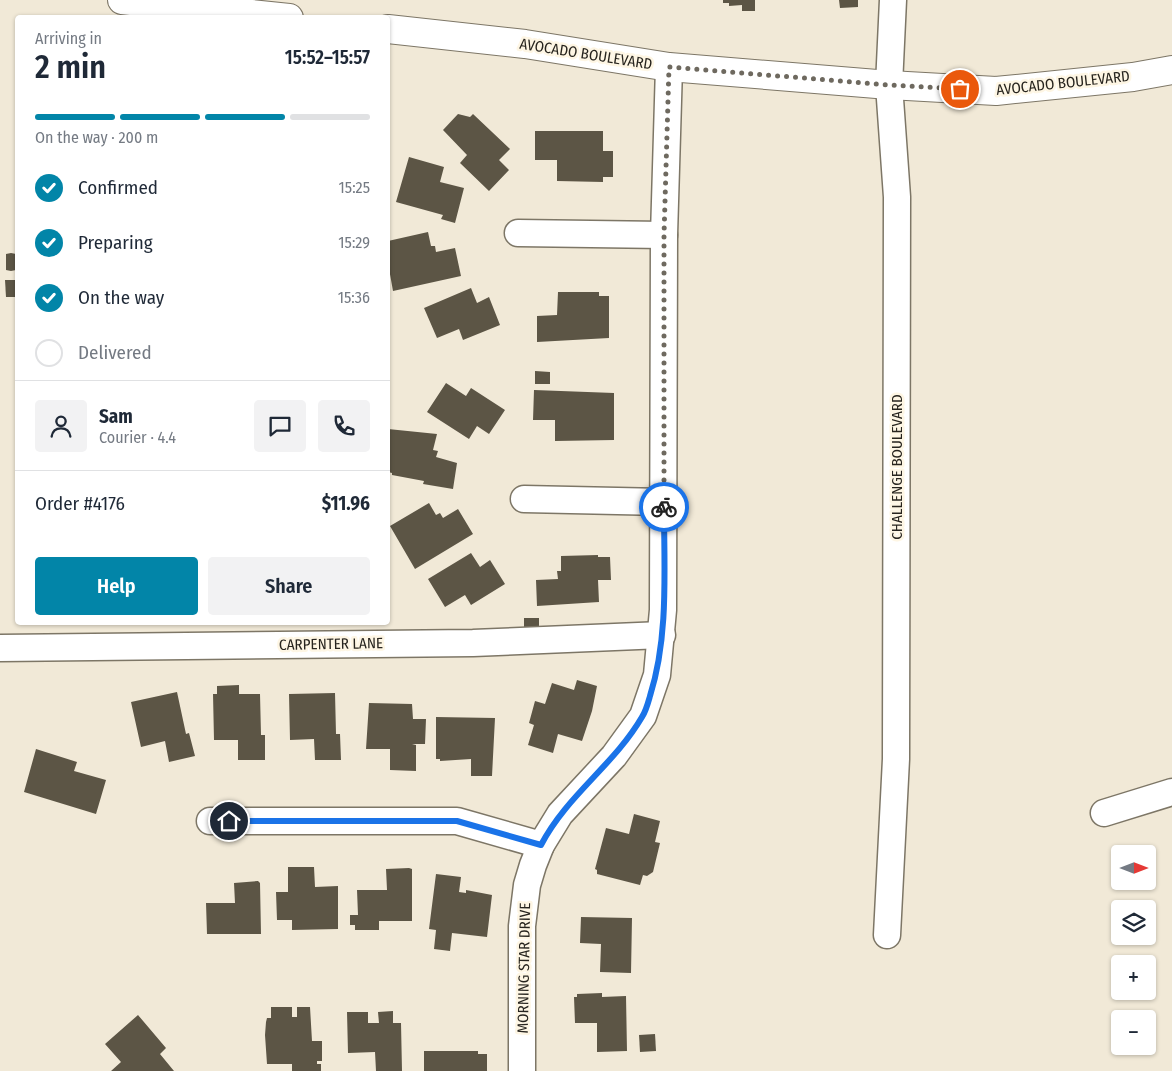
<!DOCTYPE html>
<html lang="en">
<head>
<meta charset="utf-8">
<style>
	body { margin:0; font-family:"Fira Sans Condensed",sans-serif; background:#f2f2f3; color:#1f2937; height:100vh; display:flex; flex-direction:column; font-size:19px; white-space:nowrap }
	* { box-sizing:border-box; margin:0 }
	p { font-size:16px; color:#747a83 }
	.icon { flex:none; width:28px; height:28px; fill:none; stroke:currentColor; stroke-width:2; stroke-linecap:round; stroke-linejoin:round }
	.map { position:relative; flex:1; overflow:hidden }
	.panel { position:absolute; left:15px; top:15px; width:375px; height:610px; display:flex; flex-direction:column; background:#fff; border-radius:5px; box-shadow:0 1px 4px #0004 }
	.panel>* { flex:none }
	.needle { width:32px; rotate:90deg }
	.controls { position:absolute; left:1111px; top:845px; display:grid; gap:10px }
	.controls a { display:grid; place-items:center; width:45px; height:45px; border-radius:5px; background:#fff; box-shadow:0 1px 4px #0004; font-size:25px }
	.pin { position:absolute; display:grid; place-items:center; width:42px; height:42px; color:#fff; margin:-21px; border:2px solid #fff; border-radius:50%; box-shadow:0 1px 5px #0007 }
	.courier { position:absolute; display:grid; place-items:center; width:50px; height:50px; margin:-25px; border:4px solid #1a73e8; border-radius:50%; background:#fff; color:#222; box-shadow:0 1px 6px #0007 }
	.head em { font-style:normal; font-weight:600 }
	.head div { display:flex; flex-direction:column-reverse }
	.head { display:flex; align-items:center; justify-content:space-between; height:85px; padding:0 20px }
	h1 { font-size:32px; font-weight:600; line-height:38px }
	.bar { display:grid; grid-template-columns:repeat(4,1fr); gap:8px 5px; align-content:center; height:60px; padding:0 20px }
	.bar i { height:6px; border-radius:4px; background:#e0e1e3 }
	.bar .on { background:#0285a8 }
	.bar p { grid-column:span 4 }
	.line { display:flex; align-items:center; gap:12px; padding:0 20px; border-top:1px solid #e0e1e3 }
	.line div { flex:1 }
	.round { display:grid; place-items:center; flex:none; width:52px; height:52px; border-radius:5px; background:#f2f2f3 }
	ol { padding:0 20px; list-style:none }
	li { display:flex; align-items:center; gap:15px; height:55px }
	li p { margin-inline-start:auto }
	li .icon { padding:5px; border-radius:50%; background:#0285a8; color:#fff; stroke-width:4 }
	li:last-child { color:#747a83 }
	li i { width:28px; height:28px; border:2px solid #e0e1e3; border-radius:50% }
	.button { display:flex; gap:10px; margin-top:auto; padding:10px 20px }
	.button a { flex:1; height:58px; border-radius:5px; background:#0285a8; color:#fff; font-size:20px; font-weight:600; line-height:58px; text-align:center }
	.button a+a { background:#f2f2f3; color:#1f2937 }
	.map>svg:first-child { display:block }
	.building { fill:#5c5545 }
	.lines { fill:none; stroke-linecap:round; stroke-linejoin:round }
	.minor-casing { stroke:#7d7666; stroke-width:29 }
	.major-casing { stroke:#7d7666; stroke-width:30 }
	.minor { stroke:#fff; stroke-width:26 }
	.major { stroke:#fff; stroke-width:28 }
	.done { stroke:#6e695f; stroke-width:5; stroke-dasharray:0 9 }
	.route { stroke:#1a73e8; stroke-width:6 }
	.labels { text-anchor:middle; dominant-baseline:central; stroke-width:5; stroke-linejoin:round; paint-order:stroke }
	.street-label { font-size:15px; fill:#27241e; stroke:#fef6e4 }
</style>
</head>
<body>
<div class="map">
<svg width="1172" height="1071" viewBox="0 0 1172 1071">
	<rect width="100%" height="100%" fill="#f1e9d7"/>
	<g class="building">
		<path d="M723,0h32v11h-13v-6l-13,1v-3h-6z"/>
		<path d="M839,0h19v7l-18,1z"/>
		<path d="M458,114l12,3 3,-3 37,35 -11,11 10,10 -20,21 -29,-28 7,-8 -24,-25z"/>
		<path d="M535,131h68v20h10v26h-10v5l-46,-1v-21h-22z"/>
		<path d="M409,157l35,10 -4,15 24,6 -9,35 -14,-4 2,-4 -47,-13z"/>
		<path d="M428,232l3,14h4l1,6 19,-4 6,28 -68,15 -5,-28v-22z"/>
		<path d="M11,253l5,1v16l-5,1 -5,-1v-16z"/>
		<path d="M5,280h13v17h-12z"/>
		<path d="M471,288l6,15 12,-6 11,28 -37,15 -4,-11 -22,9 -13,-30z"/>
		<path d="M558,292h41v4h10v42l-72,4v-26l20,-1z"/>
		<path d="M535,371l15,1v12h-15z"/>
		<path d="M446,383l20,13 5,-8 34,22 -16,24 -12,-8 -8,13 -42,-27z"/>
		<path d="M534,390l80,3v47l-59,1v-21h-22z"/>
		<path d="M388,429l49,5 -4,16 5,1 -2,6 21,6 -4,26 -30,-5 1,-3 -32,-6v-2l-4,-1z"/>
		<path d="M429,503l7,12 4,-2 3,5 15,-9 15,25 -58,35 -25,-43z"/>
		<path d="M471,553l9,14 10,-7 15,24 -34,21 -6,-10 -20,12 -17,-28z"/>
		<path d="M598,555v2h12l1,23h-13l1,22 -62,4 -1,-26 22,-1 -1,-8h4v-15z"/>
		<rect x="524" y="618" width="15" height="10"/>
		<path d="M577,680l20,6 -5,25 -10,30 -24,-7 -5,19 -25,-8 6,-20 -5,-2 6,-22 10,3 7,-21 22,7z"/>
		<path d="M239,685v9h21l1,41h4v25h-27v-20h-24l-1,-46h4v-8z"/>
		<path d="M177,692l9,42 3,-1 6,23 -26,6 -4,-21 -24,6 -10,-45z"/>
		<path d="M335,693l1,41h4l1,26h-26l-1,-21 -24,1 -1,-46z"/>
		<path d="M369,703l43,1 1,15h13l-1,25h-13l4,1v26l-26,-1v-21h-24z"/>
		<path d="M436,717l59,1 -3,58h-21v-17l-31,2v-2h-4z"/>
		<path d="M36,749l41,13 -3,9 32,9 -10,34 -72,-22z"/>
		<path d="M634,814l26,7 -5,21 5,1 -7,29 -6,4 -4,-1 -3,10 -43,-11v-4l-2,-1 11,-41 23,6z"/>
		<path d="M288,867h26l1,20 23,-1v43l-46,1v-10h-15l-1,-28h12z"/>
		<path d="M409,868l3,1v52h-33v9h-24v-5h-5v-10h8l-1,-25h30l-1,-21z"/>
		<path d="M436,874l25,3 -2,15 7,1v-3l26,5 -5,42 -35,-4 -2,18 -16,-2 2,-19 -7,-1z"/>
		<path d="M258,881l2,2 1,51h-54l-1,-31h29l-1,-20z"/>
		<path d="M581,917l51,1 -1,55 -31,-1 1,-28 -21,-1z"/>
		<path d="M602,993v4l24,-1 1,55 -30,1v-29h-22l-1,-26h3v-3z"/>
		<path d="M271,1007h21v10h5v-10h13l2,34h10v20h-5v3h4v7h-29v-7h-25l-2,-29 1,-13 1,-4h4z"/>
		<path d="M393,1011v12h8l1,48h-26l-1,-19 -27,1 -1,-41h21v11h11l-1,-11z"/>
		<path d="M138,1015l28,33 -6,6 14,17h-63l10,-9 -16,-18z"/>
		<path d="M655,1034l1,17 -16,1 -1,-17z"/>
		<path d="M424,1051h54v3h9v17h-63z"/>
	</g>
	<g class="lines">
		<g class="minor-casing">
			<g id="minor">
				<path d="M518,233l146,2"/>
				<path d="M524,499l140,3"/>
				<path d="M0,648l473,-5 189,-8"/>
				<path d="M1104,813l68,-21"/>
				<path d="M210,821h247l84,24"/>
				<path d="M887,935l9,-176 1,-562 -8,-112 4,-85"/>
				<path d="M522,1071v-145l5,-41 6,-20 8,-20 19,-31 54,-58 29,-40 14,-41 6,-65 1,-375 5,-168"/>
			</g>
		</g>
		<g class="major-casing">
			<g id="major">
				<path d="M122,0l167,18"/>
				<path d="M388,29l137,15 144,23 220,18 107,6 137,-14 39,-7"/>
			</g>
		</g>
		<use href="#minor" class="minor"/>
		<use href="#major" class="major"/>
	</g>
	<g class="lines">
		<path class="done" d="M664,507v-272l5,-168 220,18 71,4"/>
		<path class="route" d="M229,821h228l84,24c26,-50 73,-80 101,-128 4,-6 6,-14 8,-21 19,-60 14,-127 14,-189"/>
	</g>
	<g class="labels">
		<g class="street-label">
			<text transform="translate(586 54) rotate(9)">AVOCADO BOULEVARD</text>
			<text transform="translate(1063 83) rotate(-6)">AVOCADO BOULEVARD</text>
			<text transform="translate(897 467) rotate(-90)">CHALLENGE BOULEVARD</text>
			<text transform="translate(331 644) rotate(-1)">CARPENTER LANE</text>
			<text transform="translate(524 968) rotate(-89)">MORNING STAR DRIVE</text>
		</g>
	</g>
</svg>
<div class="controls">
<a><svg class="needle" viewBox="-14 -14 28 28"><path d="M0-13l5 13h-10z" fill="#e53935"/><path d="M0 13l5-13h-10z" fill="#747a83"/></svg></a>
<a><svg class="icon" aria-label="layers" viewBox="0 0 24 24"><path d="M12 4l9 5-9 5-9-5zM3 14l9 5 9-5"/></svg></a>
<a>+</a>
<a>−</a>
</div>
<div class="pin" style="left:960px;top:89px;background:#ea580c"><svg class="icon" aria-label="bag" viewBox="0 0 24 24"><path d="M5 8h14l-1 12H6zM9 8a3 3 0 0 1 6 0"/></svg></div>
<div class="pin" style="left:229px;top:821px;background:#1f2937"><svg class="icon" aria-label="home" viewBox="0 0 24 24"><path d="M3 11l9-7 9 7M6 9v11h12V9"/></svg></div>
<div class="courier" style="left:664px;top:507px"><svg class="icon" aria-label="bike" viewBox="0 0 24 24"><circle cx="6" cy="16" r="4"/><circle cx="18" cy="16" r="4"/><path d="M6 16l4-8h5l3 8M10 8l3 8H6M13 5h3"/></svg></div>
<section class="panel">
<div class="head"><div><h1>2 min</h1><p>Arriving in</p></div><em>15:52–15:57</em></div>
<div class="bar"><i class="on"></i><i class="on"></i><i class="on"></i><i></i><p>On the way · 200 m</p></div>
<ol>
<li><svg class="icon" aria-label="check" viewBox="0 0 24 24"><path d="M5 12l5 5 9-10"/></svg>Confirmed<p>15:25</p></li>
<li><svg class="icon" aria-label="check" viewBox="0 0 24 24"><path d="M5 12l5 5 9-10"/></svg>Preparing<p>15:29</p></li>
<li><svg class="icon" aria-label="check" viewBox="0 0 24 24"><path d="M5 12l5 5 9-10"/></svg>On the way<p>15:36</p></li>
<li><i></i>Delivered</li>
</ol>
<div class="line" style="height:90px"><a class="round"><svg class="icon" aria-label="person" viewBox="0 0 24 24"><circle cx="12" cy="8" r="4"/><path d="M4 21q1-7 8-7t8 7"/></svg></a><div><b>Sam</b><p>Courier · 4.4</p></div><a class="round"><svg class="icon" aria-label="chat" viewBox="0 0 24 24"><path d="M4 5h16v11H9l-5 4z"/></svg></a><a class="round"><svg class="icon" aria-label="phone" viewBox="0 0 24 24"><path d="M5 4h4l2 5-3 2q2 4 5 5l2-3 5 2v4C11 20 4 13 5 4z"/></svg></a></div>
<div class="line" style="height:65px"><div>Order #4176</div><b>$11.96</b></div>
<div class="button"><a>Help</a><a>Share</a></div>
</section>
</div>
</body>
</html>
